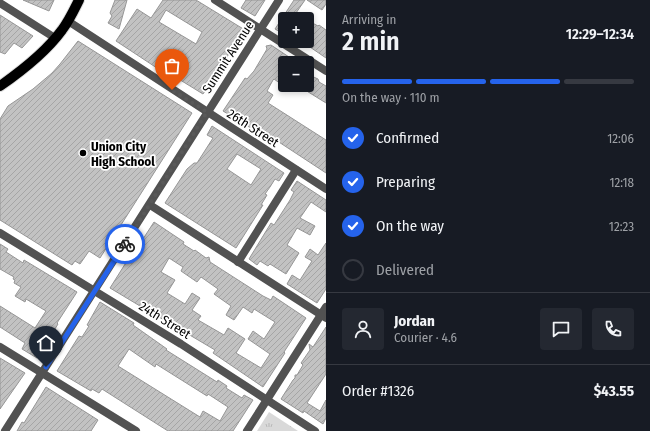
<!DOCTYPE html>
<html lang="en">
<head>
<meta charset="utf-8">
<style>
	body { margin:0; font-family:"Fira Sans Condensed",sans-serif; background:#242831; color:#f1f3f6; height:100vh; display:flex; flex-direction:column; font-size:15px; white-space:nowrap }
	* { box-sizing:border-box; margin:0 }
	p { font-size:13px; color:#9ea1a6 }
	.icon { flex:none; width:22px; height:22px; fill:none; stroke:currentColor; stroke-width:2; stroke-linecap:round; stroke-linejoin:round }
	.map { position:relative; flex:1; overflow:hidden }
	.side { display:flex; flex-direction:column; background:#171b24; width:324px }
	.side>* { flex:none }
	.fabs { position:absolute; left:278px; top:12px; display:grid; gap:8px }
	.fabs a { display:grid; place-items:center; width:36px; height:36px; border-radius:4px; background:#171b24; box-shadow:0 2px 6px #0003; font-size:20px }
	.pin { position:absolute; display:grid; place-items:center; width:34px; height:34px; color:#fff; margin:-41px -17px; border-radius:50% 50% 50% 0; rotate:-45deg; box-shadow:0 0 4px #0007 }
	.pin .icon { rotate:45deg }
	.courier { position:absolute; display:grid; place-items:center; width:40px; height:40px; margin:-20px; border:3px solid #2563eb; border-radius:50%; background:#fff; color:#222; box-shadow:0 1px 5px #0007 }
	.headline em { font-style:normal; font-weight:600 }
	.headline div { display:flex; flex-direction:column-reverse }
	.headline { display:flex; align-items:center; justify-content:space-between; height:68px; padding:0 16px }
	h1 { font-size:26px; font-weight:600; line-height:30px }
	.bar { display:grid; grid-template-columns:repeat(4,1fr); gap:6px 4px; align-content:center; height:48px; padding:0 16px }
	.bar i { height:5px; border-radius:3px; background:#363941 }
	.bar .active { background:#2563eb }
	.bar p { grid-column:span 4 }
	.line { display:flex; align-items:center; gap:10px; padding:0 16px; border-top:1px solid #363941 }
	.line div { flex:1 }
	.round { display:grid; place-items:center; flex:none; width:42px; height:42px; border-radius:4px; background:#242831 }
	ol { padding:0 16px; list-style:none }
	li { display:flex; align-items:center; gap:12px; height:44px }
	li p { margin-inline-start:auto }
	li .icon { padding:4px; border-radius:50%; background:#2563eb; color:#fff; stroke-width:4 }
	li:last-child { color:#9ea1a6 }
	li i { width:22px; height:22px; border:2px solid #363941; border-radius:50% }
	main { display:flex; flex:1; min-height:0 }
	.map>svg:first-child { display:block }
	.park { fill:url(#park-tufts) }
	.building { fill:url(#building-hatch); stroke:#969696; fill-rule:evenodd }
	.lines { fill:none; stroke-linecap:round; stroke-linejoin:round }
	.primary-casing { stroke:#dbdbdb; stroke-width:12 }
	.minor { stroke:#525252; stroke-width:8 }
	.tertiary { stroke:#525252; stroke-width:8 }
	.primary { stroke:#000; stroke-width:10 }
	.done { stroke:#595959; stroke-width:4; stroke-dasharray:0 7.2 }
	.route { stroke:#2563eb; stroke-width:5 }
	.poi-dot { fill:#000; stroke:#fff; stroke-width:1.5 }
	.labels { text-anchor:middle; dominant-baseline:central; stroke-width:3.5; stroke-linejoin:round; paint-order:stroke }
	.street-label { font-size:13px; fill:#000; stroke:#fff }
	.poi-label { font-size:13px; font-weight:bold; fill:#000; stroke:#fff; text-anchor:start }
</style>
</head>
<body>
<main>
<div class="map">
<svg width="326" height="431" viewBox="0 0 326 431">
	<defs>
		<pattern id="park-tufts" width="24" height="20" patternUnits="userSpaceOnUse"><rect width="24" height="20" fill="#d9d9d9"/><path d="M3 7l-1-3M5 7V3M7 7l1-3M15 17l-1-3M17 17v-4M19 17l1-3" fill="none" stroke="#b8b8b8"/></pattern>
		<pattern id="building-hatch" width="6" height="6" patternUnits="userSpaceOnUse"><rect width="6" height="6" fill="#c2c2c2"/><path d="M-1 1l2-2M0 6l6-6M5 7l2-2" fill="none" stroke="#a5a5a5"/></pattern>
	</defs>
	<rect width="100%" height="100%" fill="#fff"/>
	<path class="park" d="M269,412l29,19h-41z"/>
	<g class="building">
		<path d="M23,0h31l-5,11z"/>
		<path d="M115,0h12l-8,29 -11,-6 4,-7 -2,-3z"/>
		<path d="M163,0h33l49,30 -9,14 -1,-1 -16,28 -16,23 -39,-24 -1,2 -47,-31 21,-32 14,9zM166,10l36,22 -6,12 -37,-22z"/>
		<path d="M246,0h19l-10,16 -14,-8z"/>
		<path d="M294,0h11l-9,13 9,6h-20v16l-10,-6z"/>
		<path d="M307,0h19v4l-4,6z"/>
		<path d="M0,15l33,21 -11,12 -8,-5 -9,11 -5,-2z"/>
		<path d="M307,20l11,6 1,-1 7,5v28l-19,-13z"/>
		<path d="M78,41l114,72 -92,145 -11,-7 -9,13 -5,-3 -3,4 -72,-45v-101l8,-13 25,-17 19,-16 8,-9z"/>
		<path d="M271,45l18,12 -4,5v25l-11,-8 -1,1 -6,11 6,4 -5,8 58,37v33l-70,-46 -2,3 -31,-19 22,-33 2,1 7,-8 13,-22 -1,-3z"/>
		<path d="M307,74l11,5 1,3 7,4v17l-29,-18h10z"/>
		<path d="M212,126l72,47 -5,8 -4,-2 -5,8 -5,7 2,1 -6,10h2l-27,43 -71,-45 22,-34 7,-6h3l16,-25 -6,-3zM237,154l24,15 -10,16 -24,-16z"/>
		<path d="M297,181l29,19v12l-15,-10 -11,16 15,8 -5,9 -13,-7 -10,17 12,8 -13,21 -16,-10 -2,2 -8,-5 -3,4 -8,-6 22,-36 3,2 16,-25 4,-8 -3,-2z"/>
		<path d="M154,222l30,20 -1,2 11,7 1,-1 11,8 3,-1 1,5 53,34 8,4 2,-4 33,22 -22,34 1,1 -22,34 -50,-34 2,-3 -27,-16 -1,3 -8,-6v-2l-25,-15 -2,3 -8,-6 1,-2 -35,-21 17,-27 5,3 11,-18 -1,-2 3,-3 -2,-2zM169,258l14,9 -2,4 16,11 4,-5 17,12 -4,5 17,12 -5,9 8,5 9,-13 9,6 2,-4 21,13 -11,17 -11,-8 -5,8 22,15 -9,14 -25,-15 9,-14 -17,-11 -4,7 -26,-15 3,-4 -9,-6 8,-12 -8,-5 -7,11 -18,-11 8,-13 -14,-8z"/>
		<path d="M326,243v46l-9,14 -30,-19 5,-9 8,5 12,-19 -7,-4 5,-8 8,6z"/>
		<path d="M0,244l8,5 -2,3 17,11 1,-3 53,32 -20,31 1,1 -21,34 -15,-9 3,-6 -25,-16v-21l35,22 11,-17 -20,-12 -1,3 -10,-6 6,-9 -7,-4 1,-3 -2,-1 1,-2 -14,-8z"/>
		<path d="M100,302l34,21 -1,2 34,24 -1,1 51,32 1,-2 9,6 -1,2 16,10 2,-3 9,5 -20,31h-65l-66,-42 -3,4 -7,-4 -1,2 -34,-20 22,-35 3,1 7,-11 -2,-1zM129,349l26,18 1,-3 51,32 1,-2 20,13 -8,14 -17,-10 -3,6 -82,-51z"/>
		<path d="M326,327v47l-19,29 13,8 6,-11v18l-3,6 -19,-13 -1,2 -22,-14 12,-19 2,-2v-3h2l6,-10 -2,-2 9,-13 -1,-6 4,3z"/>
		<path d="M0,358l25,15 -25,36z"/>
		<path d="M46,387l52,33 -7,11h-74l5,-9 2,1z"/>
	</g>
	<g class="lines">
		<g class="primary-casing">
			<path id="primary" d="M0,86c23,-16 46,-34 62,-56 7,-9 12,-20 17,-30"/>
		</g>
		<g class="minor">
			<path d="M215,0l111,71"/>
			<path d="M0,3l55,35"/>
			<path d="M68,21l258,168"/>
			<path d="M150,205l176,113"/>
			<path d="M0,233l181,111 134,87"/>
			<path d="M238,262l58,-92"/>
			<path d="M0,347l136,84"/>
			<path d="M247,431l79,-124"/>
		</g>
		<path class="tertiary" d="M5,431l274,-431"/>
		<use href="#primary" class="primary"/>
	</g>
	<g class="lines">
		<path class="done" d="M125,244l82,-132 -35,-22"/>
		<path class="route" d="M46,367l79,-123"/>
	</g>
	<circle class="poi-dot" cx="83" cy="153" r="4"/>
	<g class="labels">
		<g class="street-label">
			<text transform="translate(228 57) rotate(-57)">Summit Avenue</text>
			<text transform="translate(253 128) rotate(33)">26th Street</text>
			<text transform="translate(165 320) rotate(32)">24th Street</text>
		</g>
		<g class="poi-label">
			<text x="91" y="146">Union City<tspan x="91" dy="15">High School</tspan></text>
		</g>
	</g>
</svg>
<div class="fabs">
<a>+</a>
<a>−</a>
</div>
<div class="pin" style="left:172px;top:90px;background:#ea580c"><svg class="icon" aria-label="bag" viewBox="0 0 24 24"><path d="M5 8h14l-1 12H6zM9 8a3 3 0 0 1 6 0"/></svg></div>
<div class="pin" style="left:46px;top:367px;background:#1f2937"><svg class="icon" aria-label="home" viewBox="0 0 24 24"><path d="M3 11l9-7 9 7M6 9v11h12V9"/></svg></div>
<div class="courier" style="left:125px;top:244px"><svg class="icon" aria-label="bike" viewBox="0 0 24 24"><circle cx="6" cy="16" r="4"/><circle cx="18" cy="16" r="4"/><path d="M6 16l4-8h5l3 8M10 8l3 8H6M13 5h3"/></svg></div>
</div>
<section class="side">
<div class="headline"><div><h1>2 min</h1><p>Arriving in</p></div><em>12:29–12:34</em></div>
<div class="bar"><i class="active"></i><i class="active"></i><i class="active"></i><i></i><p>On the way · 110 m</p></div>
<ol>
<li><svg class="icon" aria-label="check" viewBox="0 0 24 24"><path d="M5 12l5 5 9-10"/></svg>Confirmed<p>12:06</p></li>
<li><svg class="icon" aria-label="check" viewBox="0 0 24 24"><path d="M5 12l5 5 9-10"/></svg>Preparing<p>12:18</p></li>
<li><svg class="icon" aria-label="check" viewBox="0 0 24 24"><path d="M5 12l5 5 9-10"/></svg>On the way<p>12:23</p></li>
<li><i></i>Delivered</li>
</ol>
<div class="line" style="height:72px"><a class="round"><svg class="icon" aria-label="person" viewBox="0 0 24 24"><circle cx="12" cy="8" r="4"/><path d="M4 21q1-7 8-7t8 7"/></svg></a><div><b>Jordan</b><p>Courier · 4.6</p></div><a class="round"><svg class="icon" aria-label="chat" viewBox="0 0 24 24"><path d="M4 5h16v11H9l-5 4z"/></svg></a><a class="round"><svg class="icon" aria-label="phone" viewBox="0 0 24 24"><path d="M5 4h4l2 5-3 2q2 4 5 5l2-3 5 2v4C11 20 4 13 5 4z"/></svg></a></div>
<div class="line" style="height:52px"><div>Order #1326</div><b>$43.55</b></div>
</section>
</main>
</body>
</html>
